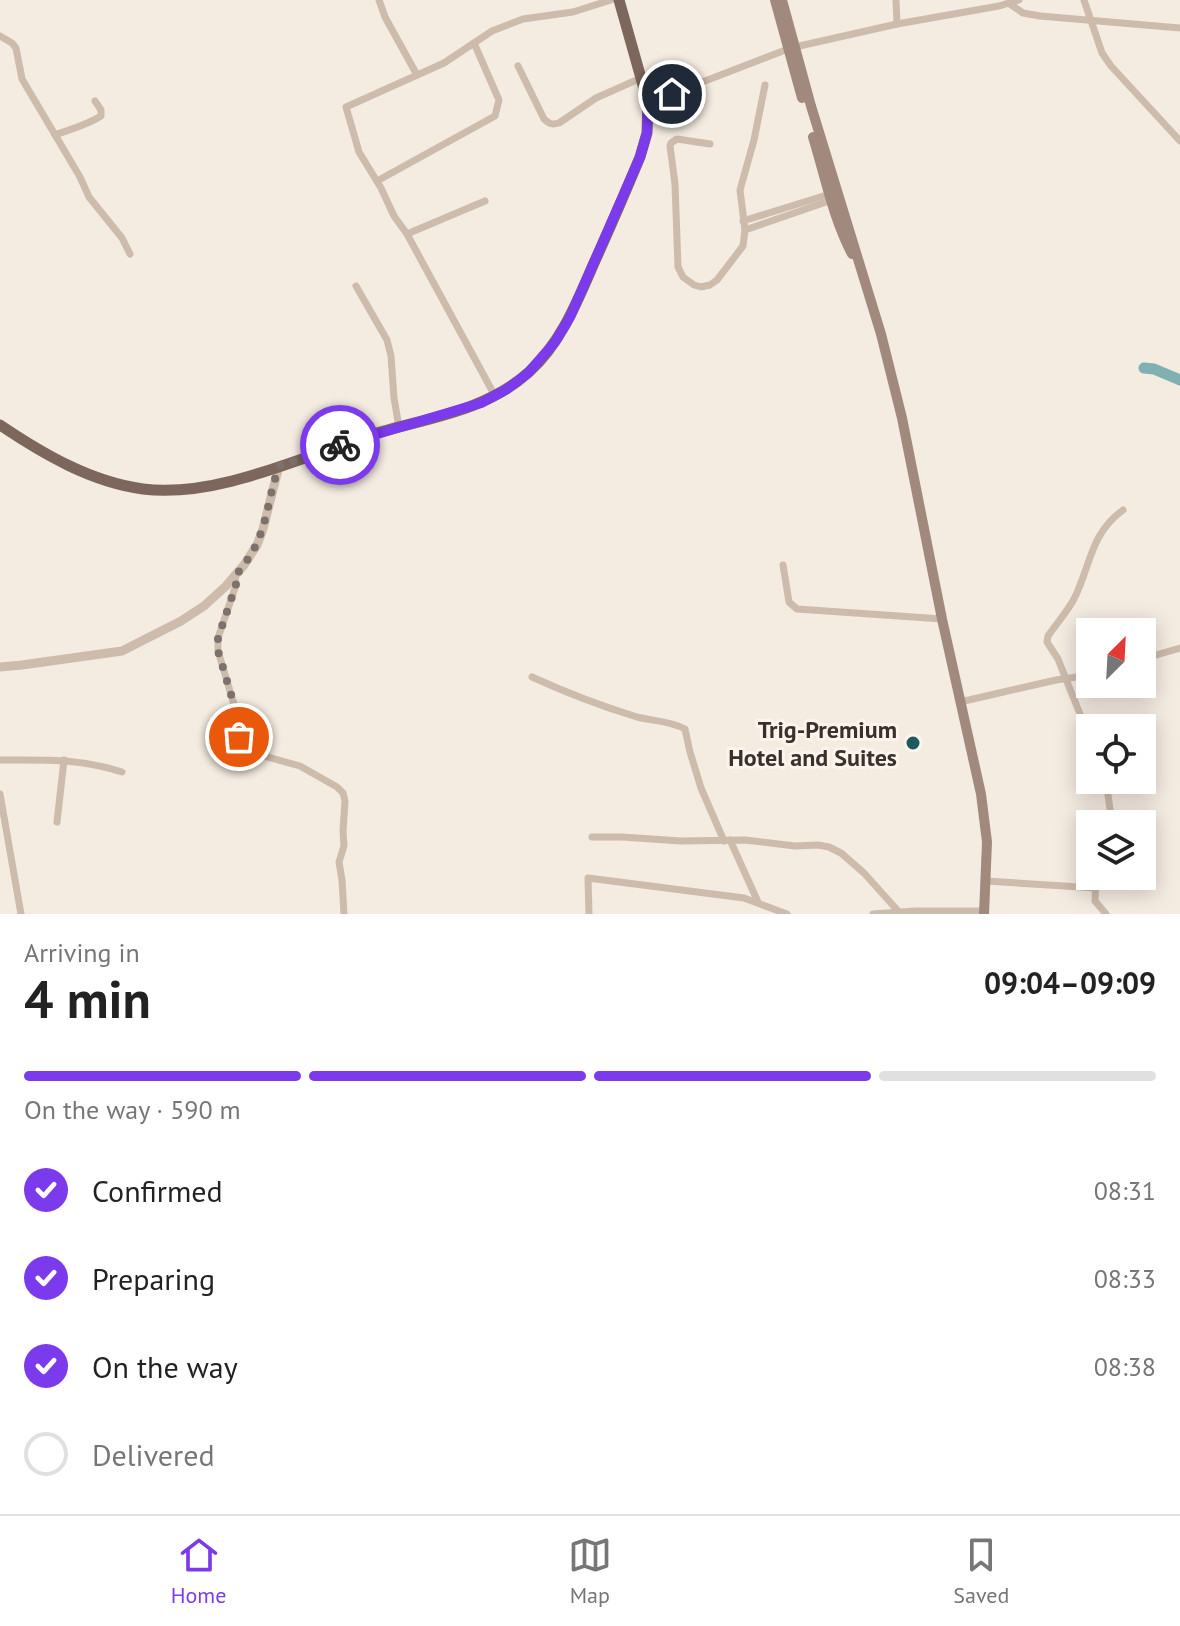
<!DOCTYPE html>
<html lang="en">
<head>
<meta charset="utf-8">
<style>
	body { margin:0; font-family:"PT Sans",sans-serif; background:#f6f6f6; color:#222; height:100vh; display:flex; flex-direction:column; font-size:30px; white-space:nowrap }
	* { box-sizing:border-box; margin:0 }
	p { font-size:26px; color:#767676 }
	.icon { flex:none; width:44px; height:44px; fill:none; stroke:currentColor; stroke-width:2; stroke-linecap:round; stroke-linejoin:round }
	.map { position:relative; height:914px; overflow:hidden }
	.panel { display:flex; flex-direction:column; background:#fff; flex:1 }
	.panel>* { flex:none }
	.needle { width:52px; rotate:24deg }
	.controls { position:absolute; left:1076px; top:618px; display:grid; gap:16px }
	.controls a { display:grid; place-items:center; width:80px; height:80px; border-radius:0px; background:#fff; box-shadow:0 4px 20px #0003; font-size:40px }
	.pin { position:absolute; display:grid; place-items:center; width:68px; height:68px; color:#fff; margin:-34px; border:4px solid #fff; border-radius:50%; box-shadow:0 2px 8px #0007 }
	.courier { position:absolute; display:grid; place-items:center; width:80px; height:80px; margin:-40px; border:6px solid #7c3aed; border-radius:50%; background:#fff; color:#222; box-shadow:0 2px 10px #0007 }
	.headline em { font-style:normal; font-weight:600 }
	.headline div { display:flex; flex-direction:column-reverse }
	.headline { display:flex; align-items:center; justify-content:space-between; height:136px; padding:0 24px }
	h1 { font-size:52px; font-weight:600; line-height:60px }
	.bar { display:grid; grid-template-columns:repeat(4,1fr); gap:12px 8px; align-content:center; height:96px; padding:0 24px }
	.bar i { height:10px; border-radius:6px; background:#e0e0e0 }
	.bar .current { background:#7c3aed }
	.bar p { grid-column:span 4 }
	ol { padding:0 24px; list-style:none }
	li { display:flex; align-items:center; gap:24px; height:88px }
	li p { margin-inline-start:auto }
	li .icon { padding:8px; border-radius:50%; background:#7c3aed; color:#fff; stroke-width:4 }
	li:last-child { color:#767676 }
	li i { width:44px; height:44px; border:4px solid #e0e0e0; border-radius:50% }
	.tab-bar { display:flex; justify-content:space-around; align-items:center; height:112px; border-top:2px solid #e0e0e0; background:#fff; font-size:22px; color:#767676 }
	.tab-bar a { display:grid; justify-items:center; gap:4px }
	.tab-bar .current { color:#7c3aed }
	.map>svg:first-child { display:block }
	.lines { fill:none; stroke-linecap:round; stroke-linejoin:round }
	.river { stroke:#7fb0b2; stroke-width:11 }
	.minor { stroke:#cdbbac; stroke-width:7 }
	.tertiary { stroke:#cdbbac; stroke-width:9 }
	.secondary { stroke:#a18a7d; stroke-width:10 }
	.primary { stroke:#7d675c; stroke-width:11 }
	.done { stroke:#7c716b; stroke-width:8; stroke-dasharray:0 14.4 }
	.route { stroke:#7c3aed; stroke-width:10 }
	.poi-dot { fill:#1f5a5e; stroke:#fbf5ee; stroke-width:3 }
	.labels { text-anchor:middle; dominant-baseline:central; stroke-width:6; stroke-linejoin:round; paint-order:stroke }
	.poi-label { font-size:24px; font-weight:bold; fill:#3b302b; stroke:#fbf5ee; text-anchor:end }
</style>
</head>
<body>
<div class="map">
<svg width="1180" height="914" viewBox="0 0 1180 914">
	<rect width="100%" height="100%" fill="#f4ebe1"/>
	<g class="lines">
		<path class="river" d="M1144,368l10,1 26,11"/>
		<g class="minor">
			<path d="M379,0l6,17 32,58"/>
			<path d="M896,0l1,24"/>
			<path d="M1084,0l18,53 9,13 69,75"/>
			<path d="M1010,4l13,9 17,3 140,12"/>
			<path d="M0,36l12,7 4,5 6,31 58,98 9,20 33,41 8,16"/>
			<path d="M795,47l102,-23 102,-18 20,-6"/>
			<path d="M518,66l26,53c5,5 8,6 15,4l37,-25 45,-20"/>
			<path d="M648,103l140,-54"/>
			<path d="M55,135c16,-6 32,-10 46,-19v-6l-6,-9"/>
			<path d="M710,144l-33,-5 -6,4 -1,3 5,38 3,83 5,10 11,8 7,2 9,-2 7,-5 26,-34 2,-16 -5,-40 14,-50 11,-55"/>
			<path d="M377,181l118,-65 4,-16 -25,-57"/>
			<path d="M743,221l87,-27"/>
			<path d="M745,230l87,-30"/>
			<path d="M407,234l78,-33"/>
			<path d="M356,286l31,54 4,16 3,42 5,29"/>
			<path d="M495,396l-88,-162 -13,-18 -13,-28 -22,-36 -13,-45 98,-44 48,-32 31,-12 50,-7 38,-12"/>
			<path d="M783,565l6,37 8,7 145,10"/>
			<path d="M235,576l1,9 -18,53v13l18,60 4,31 2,5 4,4 54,15 37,21 6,6 2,8 -2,30 1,15 -5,16 3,18 2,34"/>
			<path d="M1142,659l38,-11"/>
			<path d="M532,677c35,16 69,29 105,40 16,4 34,4 48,12l5,23 11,36 23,53"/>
			<path d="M960,702l96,-22 34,-5"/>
			<path d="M1090,739l-32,-80 -11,-17 1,-6c8,-12 19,-24 26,-37 17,-34 16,-65 49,-89"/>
			<path d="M0,760c45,0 78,-2 122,12"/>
			<path d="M1106,780l6,44"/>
			<path d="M0,794l21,120"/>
			<path d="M57,822l7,-62"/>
			<path d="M592,837h30l59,4 64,-1 50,6 23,-1 11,2 12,6 23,20 35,39"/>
			<path d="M730,840l28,62"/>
			<path d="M1096,876l-1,25 11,13"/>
			<path d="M986,881l110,7"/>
			<path d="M589,914l-1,-36 156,20 43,16"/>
			<path d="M873,914l42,-3h69"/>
		</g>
		<path class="tertiary" d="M0,667l22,-2 100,-14 59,-30 23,-15 22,-20 18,-21 13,-20 6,-16 16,-63"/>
		<g class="secondary">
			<path d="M775,0l27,98"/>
			<path d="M782,0l29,106 70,228 21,84 40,201 39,175 6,48 -3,72"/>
			<path d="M813,137c12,39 20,81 39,117"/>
		</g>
		<path class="primary" d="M0,425c43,29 91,57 143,64 70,9 152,-29 218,-51 56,-19 122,-24 168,-66 32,-29 48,-70 65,-109 16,-35 31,-70 46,-106l7,-24 1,-30 -29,-103"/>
	</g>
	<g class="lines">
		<path class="done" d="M239,737l-3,-26 -18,-60v-13l18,-53 -1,-9c34,-39 29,-66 44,-110l61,-21"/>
		<path class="route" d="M340,445l141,-42 26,-14 21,-16 27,-31 15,-25 70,-160 7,-24 1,-30 24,-9"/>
	</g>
	<circle class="poi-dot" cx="913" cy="743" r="8"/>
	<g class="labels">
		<g class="poi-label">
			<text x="897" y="729">Trig-Premium<tspan x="897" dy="28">Hotel and Suites</tspan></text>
		</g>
	</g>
</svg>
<div class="controls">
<a><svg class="needle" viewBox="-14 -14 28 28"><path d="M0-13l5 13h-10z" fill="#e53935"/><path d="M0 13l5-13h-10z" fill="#767676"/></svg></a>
<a><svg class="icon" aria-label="locate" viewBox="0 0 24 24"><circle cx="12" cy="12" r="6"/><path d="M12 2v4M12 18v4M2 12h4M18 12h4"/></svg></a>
<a><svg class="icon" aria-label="layers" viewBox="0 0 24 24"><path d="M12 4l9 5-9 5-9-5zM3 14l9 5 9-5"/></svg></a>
</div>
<div class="pin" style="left:239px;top:737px;background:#ea580c"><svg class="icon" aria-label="bag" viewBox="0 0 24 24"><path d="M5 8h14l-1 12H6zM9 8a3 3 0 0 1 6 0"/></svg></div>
<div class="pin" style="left:672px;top:94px;background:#1f2937"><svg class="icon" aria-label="home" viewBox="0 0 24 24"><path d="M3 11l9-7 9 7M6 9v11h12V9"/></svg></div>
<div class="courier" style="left:340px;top:445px"><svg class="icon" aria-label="bike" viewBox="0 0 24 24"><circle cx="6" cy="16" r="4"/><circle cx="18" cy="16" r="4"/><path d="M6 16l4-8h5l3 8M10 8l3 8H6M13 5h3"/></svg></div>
</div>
<section class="panel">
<div class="headline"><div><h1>4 min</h1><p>Arriving in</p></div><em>09:04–09:09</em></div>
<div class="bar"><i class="current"></i><i class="current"></i><i class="current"></i><i></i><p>On the way · 590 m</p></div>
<ol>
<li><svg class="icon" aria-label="check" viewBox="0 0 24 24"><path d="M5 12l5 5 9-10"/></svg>Confirmed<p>08:31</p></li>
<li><svg class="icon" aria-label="check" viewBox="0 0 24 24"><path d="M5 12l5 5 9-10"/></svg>Preparing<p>08:33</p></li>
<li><svg class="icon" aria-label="check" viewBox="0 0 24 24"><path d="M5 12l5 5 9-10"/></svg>On the way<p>08:38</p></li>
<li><i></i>Delivered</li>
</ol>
</section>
<nav class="tab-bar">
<a class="current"><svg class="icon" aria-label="home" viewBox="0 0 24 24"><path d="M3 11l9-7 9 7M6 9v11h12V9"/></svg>Home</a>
<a><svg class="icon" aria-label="map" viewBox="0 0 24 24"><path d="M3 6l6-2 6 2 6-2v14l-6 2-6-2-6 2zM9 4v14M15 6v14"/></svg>Map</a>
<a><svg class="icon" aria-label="saved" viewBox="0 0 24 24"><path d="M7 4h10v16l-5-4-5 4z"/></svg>Saved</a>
</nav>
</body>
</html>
